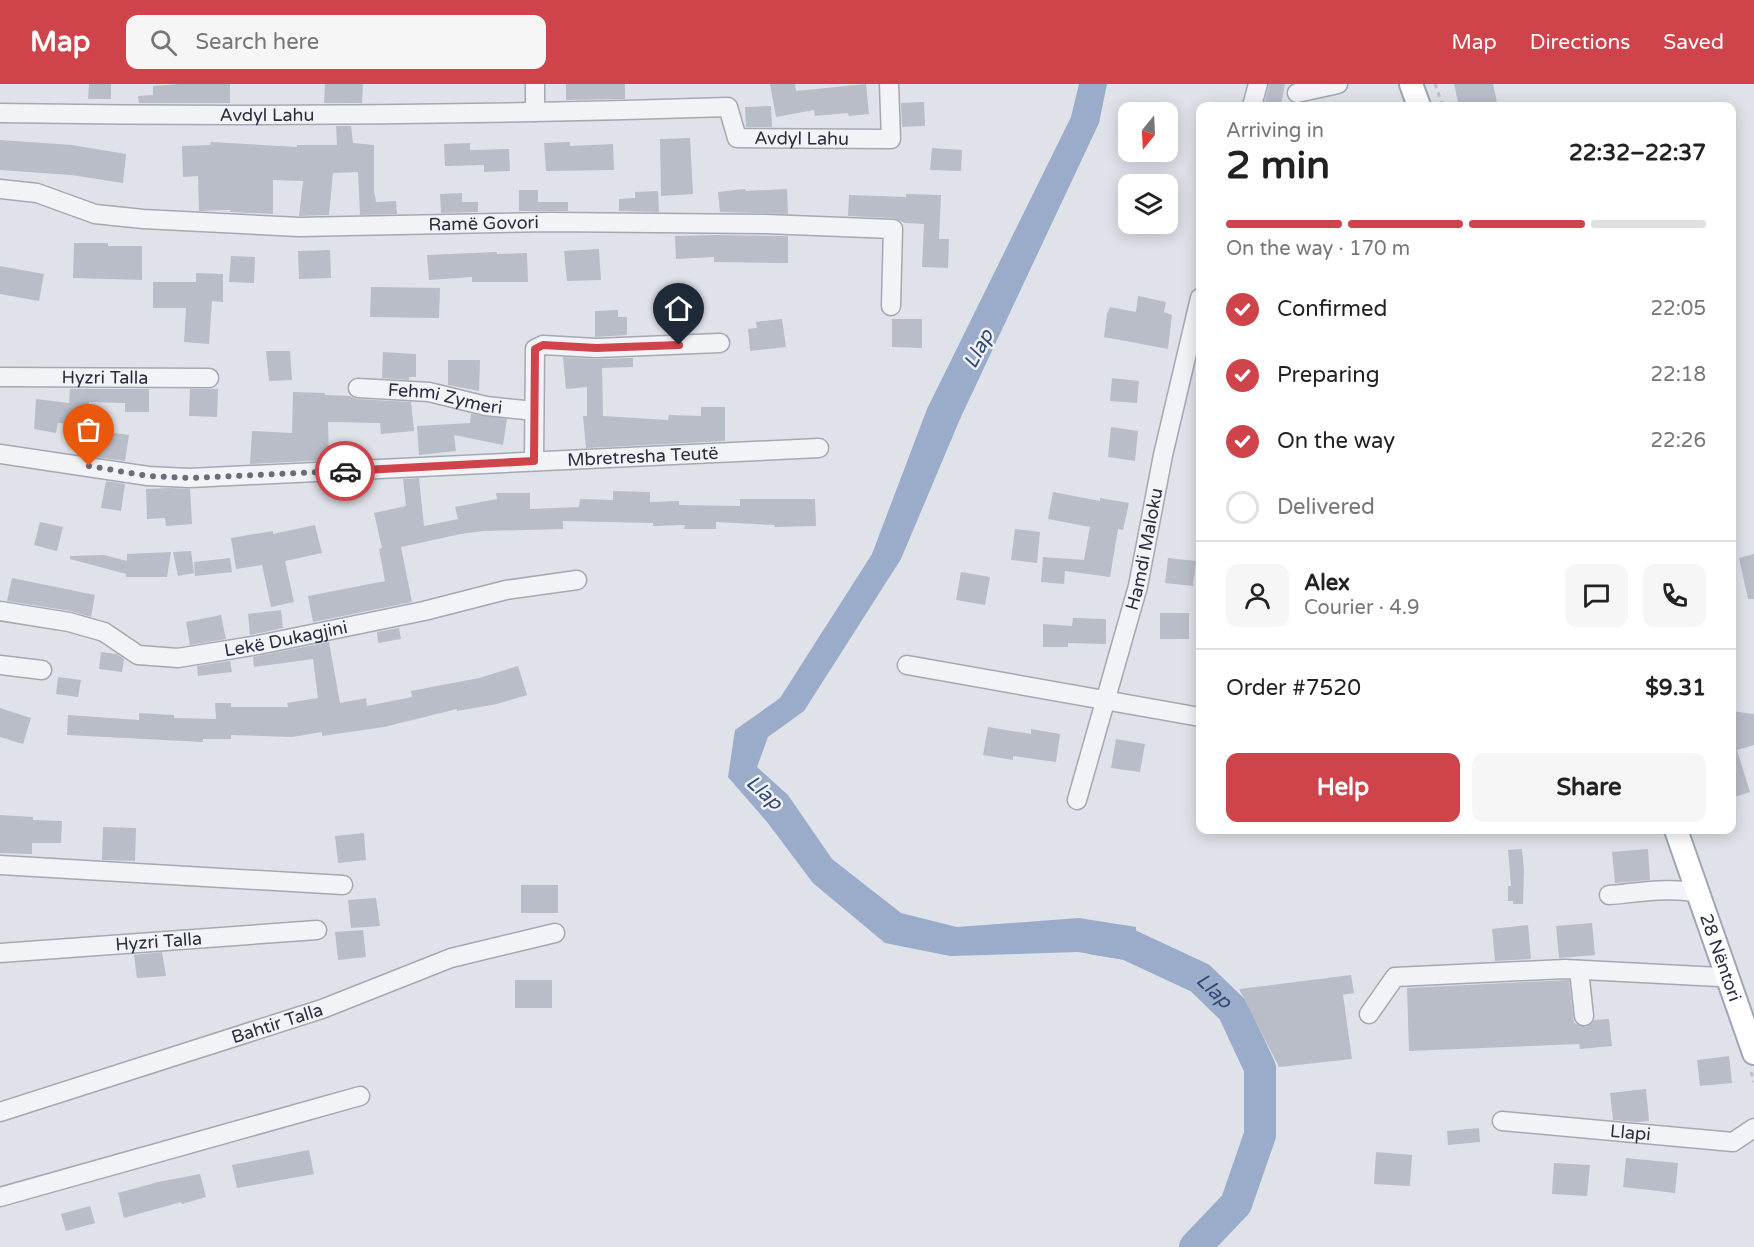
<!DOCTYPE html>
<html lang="en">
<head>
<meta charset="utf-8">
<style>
	body { margin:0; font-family:"Varela Round",sans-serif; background:#f6f6f6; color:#222; height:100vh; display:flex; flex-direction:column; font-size:22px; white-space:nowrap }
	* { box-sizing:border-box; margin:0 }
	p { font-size:20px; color:#767676 }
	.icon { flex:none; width:33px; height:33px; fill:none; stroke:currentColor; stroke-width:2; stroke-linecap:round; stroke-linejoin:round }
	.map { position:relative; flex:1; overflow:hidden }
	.details { position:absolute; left:1196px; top:18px; width:540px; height:732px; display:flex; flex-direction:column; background:#fff; border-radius:12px; box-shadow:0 3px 15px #0003 }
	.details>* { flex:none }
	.needle { width:39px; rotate:198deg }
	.controls { position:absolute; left:1118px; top:18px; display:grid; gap:12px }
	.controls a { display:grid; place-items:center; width:60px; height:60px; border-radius:12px; background:#fff; box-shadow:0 3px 15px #0003; font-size:30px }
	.pin { position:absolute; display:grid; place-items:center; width:51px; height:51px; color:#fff; margin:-62px -26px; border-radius:50% 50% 50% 0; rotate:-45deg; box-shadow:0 0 6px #0007 }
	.pin .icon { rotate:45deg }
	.courier { position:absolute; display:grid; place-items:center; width:60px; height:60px; margin:-30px; border:4px solid #cf434a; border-radius:50%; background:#fff; color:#222; box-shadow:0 2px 8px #0007 }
	.headline em { font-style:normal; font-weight:700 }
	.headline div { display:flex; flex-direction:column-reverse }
	.headline { display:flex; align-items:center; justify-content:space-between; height:102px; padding:0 30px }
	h1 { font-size:39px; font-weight:700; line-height:45px }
	.bar { display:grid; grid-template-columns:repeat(4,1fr); gap:9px 6px; align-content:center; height:72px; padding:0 30px }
	.bar i { height:8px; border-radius:4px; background:#e0e0e0 }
	.bar .current { background:#cf434a }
	.bar p { grid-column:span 4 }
	.line { display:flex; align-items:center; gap:15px; padding:0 30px; border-top:2px solid #e0e0e0 }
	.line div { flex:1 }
	.round { display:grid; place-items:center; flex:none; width:63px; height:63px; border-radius:12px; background:#f6f6f6 }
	ol { padding:0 30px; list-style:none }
	li { display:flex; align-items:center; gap:18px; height:66px }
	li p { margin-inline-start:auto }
	li .icon { padding:6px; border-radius:50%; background:#cf434a; color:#fff; stroke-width:4 }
	li:last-child { color:#767676 }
	li i { width:33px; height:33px; border:3px solid #e0e0e0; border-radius:50% }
	.action { display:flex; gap:12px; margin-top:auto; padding:12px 30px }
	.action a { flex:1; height:69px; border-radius:12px; background:#cf434a; color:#fff; font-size:24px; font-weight:700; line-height:69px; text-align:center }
	.action a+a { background:#f6f6f6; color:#222 }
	header { display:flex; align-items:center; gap:36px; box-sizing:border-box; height:84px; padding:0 30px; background:#cf434a; color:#fff }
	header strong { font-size:28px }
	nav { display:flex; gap:33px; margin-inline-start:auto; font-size:21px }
	.search { width:420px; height:54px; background:#f6f6f6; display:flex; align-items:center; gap:15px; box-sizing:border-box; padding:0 21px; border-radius:12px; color:#767676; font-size:22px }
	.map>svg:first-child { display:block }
	.water { fill:#9aacc9 }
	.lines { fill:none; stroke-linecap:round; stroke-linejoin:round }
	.river { stroke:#9aacc9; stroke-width:32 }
	.building { fill:#b9bdc8 }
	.minor-casing { stroke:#a4a8b3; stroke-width:21 }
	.major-casing { stroke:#9ea5b4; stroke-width:26 }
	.path { stroke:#bdc0c7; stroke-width:3; stroke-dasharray:4.5 4.5; stroke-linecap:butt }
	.minor { stroke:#f2f3f7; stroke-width:18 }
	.major { stroke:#fff; stroke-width:22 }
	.done { stroke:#686d7b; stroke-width:6; stroke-dasharray:0 10.8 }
	.route { stroke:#cf434a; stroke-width:8 }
	.labels { text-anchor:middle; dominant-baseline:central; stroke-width:5; stroke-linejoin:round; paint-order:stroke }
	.street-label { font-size:18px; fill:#282e40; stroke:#eff1f6 }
	.water-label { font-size:20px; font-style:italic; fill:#324974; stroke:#eff1f6 }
</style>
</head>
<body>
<header>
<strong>Map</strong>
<div class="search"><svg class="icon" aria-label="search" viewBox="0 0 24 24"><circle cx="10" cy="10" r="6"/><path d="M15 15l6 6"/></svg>Search here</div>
<nav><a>Map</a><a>Directions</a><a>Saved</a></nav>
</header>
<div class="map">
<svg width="1754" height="1163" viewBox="0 0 1754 1163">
	<rect width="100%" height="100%" fill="#dfe2e9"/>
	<path class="water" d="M1079,0h28l-8,39 -139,296 -59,140 -97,152 -36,26 -11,30 31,28 44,64 69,54 56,14 122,-9 57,9 1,35 -59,-10 -128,4 -65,-13 -72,-60 -46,-61 -39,-45 7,-47 45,-32 92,-144 55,-145 144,-292z"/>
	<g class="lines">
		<path class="river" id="s1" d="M1095,855l32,5 73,34 33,32 27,58v67l-24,69 -41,43"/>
	</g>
	<g class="building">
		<path d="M89,0h22v15h-23z"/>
		<path d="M179,0h51v19h-91l-1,-7 15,-1v-9z"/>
		<path d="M325,0h38l-1,19h-38z"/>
		<path d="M566,0h59v15l-59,1z"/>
		<path d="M770,0h25l1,7 70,-7 3,30 -20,2 -1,-3 -33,3 -1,-6 -38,7z"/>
		<path d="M1269,0h16l-4,21 -16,-3z"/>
		<path d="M1454,0h39l4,18 -22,4h-16z"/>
		<path d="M924,18l1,24 -23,1 -1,-24z"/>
		<path d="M771,22l1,21h-26l-1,-20z"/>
		<path d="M336,42h15l2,17 21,2v46l2,11 20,-1 1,13 -37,1 -2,-43 -25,1 -4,42 -30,1 4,-35 -30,-1v34l-43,-2v-2l-31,1 -1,-35 -15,1 -1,-31 28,-1 1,-3 86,5v-2h40z"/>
		<path d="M690,54l3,56 -32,2 -1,-57z"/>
		<path d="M0,56l72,5 54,9 -3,29 -52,-8 -71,-5z"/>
		<path d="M570,58v4l43,-2 1,26 -68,1 -2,-28z"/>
		<path d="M470,59v7l39,-1 1,22 -26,1v-7l-39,1 -1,-22z"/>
		<path d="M932,64l30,2 -1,21 -31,-1z"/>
		<path d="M745,105l1,2 41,-2 1,25 -68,-2 -2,-20z"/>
		<path d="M519,106h19v12h30v9h-49z"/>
		<path d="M658,107l1,21 -40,-1v-12l16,-1v-6z"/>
		<path d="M462,109v9h16v10l-37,1 -1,-19z"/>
		<path d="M906,110l35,1 -2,44h10l-1,29 -26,-1 2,-43 -19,-1 -12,-5 -45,-2 1,-21 57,2z"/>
		<path d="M715,151l73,1v27l-74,-1v-5l-38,2 -1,-23z"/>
		<path d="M74,159h34v3h34v34l-69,-2z"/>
		<path d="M599,165l2,31 -34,1 -3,-30z"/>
		<path d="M330,166l1,28 -32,1 -1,-28z"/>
		<path d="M497,168v2l30,-1 1,29h-56v-5l-43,3 -2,-25z"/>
		<path d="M231,172l24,1 -1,26 -25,-1z"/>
		<path d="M0,182l44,8 -5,27 -39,-7z"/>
		<path d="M196,189l27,1v28l-11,-1 -3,43 -25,-2 2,-34h-33v-26h43z"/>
		<path d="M371,203l69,1 -1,30 -69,-1z"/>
		<path d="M1138,212l28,6 -2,10 8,3 -4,34 -64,-12 3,-23 3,-7 26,5z"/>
		<path d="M618,226v7h9v18l-32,2v-26z"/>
		<path d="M782,235l4,28 -36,4 -2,-22 9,-1 -1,-6z"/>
		<path d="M892,235h30v29l-30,-1z"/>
		<path d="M266,267h24l2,29 -23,1z"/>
		<path d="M383,268l33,2v23h-7v3l-27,-2z"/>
		<path d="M563,273l33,2 37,-1v9l-31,1 1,48 65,4 1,-5 32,1v-9h24v34l-139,7 -3,-32h4v-29l-21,2z"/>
		<path d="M448,276h32l-1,31 -31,-6z"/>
		<path d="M1112,294l27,3 -2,22 -27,-2z"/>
		<path d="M70,305h79v23h-24v-9l-36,-1 -1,23 -30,-2 -2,10 -22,-4 2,-30 33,4z"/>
		<path d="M190,305h28l-1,28 -28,-1z"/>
		<path d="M293,308l32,1v2l25,1 7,3 54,3 3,29 -33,3 -1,-11 -52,-1 1,38 -79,4 2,-33 40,2z"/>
		<path d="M471,330l36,5 -4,26 -49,-10 2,16 -37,4 -2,-29 53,-3z"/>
		<path d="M1111,343l27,4 -3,30 -27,-4z"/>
		<path d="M100,347l29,4 -4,26 -29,-4z"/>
		<path d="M419,394l5,48 34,-7 -3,-12 42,-8 -1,-6h34v16l49,-2 1,-8 33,1v-9l37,1v10l29,-1v4l61,1v-7h75l1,27 -41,1 -1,-2 -58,-3v7h-32l1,-4 -32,1v-3l-90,-2v8l-80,2 -22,3 -60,13 11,55 -99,20 -5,-26 77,-15 -6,-32 3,-1 -8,-35 32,-7 -3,-27z"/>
		<path d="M106,397l19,3 -4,27 -20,-3z"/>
		<path d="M169,404l21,1 2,35 -26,2 -1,-8 -18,1 -1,-30z"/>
		<path d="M1053,408l47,9v-3l29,5 -6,27 -5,-1 -8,48 -45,-6 -1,13 -23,-2 2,-25 41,3 6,-33 -42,-8z"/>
		<path d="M40,438l23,5 -6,24 -23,-6z"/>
		<path d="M315,441l7,28 -37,8 9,41 -23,5 -9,-42 -26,4 -5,-31 42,-7v3z"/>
		<path d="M1015,445l25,3 -3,31 -26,-3z"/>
		<path d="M191,467l3,22 -16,3 -5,-24z"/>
		<path d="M171,468l-4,25h-41v-3l-56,-15v-3l34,-1 23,6v-7z"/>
		<path d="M1754,470v45h-6l-9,-41z"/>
		<path d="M230,474l2,14 -37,4 -1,-14z"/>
		<path d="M1168,474l28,3 -3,25 -28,-3z"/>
		<path d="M961,488l29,5 -5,28 -29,-5z"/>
		<path d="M12,494l83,17 -4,22 -20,-6 -64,-10z"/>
		<path d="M281,526l2,18 -33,7 -2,-21z"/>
		<rect x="1160" y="529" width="29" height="26"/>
		<path d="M221,531l5,24 -36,6 -4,-23z"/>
		<path d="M1073,534l33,1v25l-38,-1v4h-25v-23l29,2z"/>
		<path d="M399,544l2,11 -23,4 -1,-11z"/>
		<path d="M329,558l11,61 26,-5 1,8 45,-9 -1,-6 68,-13 39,-12 9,29 -30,9 -40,7v-2l-73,18 -62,9v-4l-30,5 -61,-2v4h-28v3l-136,-7 1,-20 71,5v-7l35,2v3l42,1 -1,-16h16v4h57l-1,-4 31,-5 -5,-39 -59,8 -1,-10z"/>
		<path d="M101,568l16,2 7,5 -2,13 -23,-3z"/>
		<path d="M230,577l2,11 -34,4 -1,-10z"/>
		<path d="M58,593l23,3 -3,17 -22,-3z"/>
		<path d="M0,624l31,10 -8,26 -23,-7z"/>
		<path d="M1731,627l23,3v31l-17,5 13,42 -19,6z"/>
		<path d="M988,643l43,7v-5l29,5 -4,28 -43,-6v4l-30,-5z"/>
		<path d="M1116,655l29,5 -5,28 -29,-4z"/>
		<path d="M0,731l33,2v3l29,1 -1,22h-29v11l-32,-1z"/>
		<path d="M103,743l33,1 -1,33 -33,-1z"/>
		<path d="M364,749l2,27 -28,3 -3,-27z"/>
		<path d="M1522,765l2,21 -1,34h-10v-3h-5v-15h3l-3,-36z"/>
		<path d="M1648,765l2,31 -35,3 -3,-31z"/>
		<rect x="521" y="801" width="37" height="28"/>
		<path d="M376,814l4,28 -29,2 -3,-28z"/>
		<path d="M1592,839l3,32 -36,3 -3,-32z"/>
		<path d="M1528,841l3,34 -36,2 -3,-32z"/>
		<path d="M363,846l3,27 -28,3 -3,-28z"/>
		<path d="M162,868l4,24 -29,2 -3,-23z"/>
		<path d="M1351,891l3,18 -11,2 9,64 -73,8 -40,-78z"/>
		<rect x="515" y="896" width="37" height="28"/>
		<path d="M1569,896l5,43 12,4 8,-7 15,-1 3,27 -32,3 -1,-5 -170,7 -2,-63z"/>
		<path d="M1729,972l3,27 -32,3 -3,-26z"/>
		<path d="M1646,1005l3,32 -13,1 -23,-2 -3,-27z"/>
		<path d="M1479,1044l1,14 -32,3 -1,-14z"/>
		<path d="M309,1066l5,24 -77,14 -5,-23z"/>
		<path d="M1376,1068l36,3 -2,31 -36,-2z"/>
		<path d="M1626,1074l52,5 -3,30 -52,-6z"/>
		<path d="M1554,1079l36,2 -3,31 -35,-2z"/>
		<path d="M200,1090l6,23 -24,7 -1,-2 -57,16 -6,-25 40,-11z"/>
		<path d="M90,1122l5,17 -29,8 -5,-17z"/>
	</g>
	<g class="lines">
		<g class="minor-casing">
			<g id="minor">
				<path d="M1297,9l41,-9"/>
				<path d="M1252,22l6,-22"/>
				<path d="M535,28v-28"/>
				<path id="s2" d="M0,29c243,4 485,2 728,-6l9,31 154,1 -2,-55"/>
				<path id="s3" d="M0,105l37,4 58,21 48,5 156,8 251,-5 216,2 127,5 -2,77"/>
				<path id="s4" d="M0,293l209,1"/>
				<path id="s5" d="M358,304l71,4 57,14 48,5"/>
				<path id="s6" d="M0,370l148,22 41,2 630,-30"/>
				<path d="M534,377l1,-112 8,-4 53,3 124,-5"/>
				<path id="s7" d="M0,527l69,11 35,10 34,23 40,3 80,-13 166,-34 82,-21 71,-10"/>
				<path d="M0,581l42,5"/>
				<path d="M907,581l293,52"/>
				<path id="s8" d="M1077,716l61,-214 25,-131 37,-157"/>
				<path d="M0,781l343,20"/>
				<path d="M1609,811c27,-2 65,-9 91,-1"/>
				<path id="s9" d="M0,869l317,-23"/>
				<path d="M1579,886l5,46"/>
				<path d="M1369,930l26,-37 170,-8 154,8 9,-2"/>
				<path id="s10" d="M0,1028l322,-103 129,-51 104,-25"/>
				<path id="s11" d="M1502,1037l231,21 21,-14"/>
				<path d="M0,1113l360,-101"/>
			</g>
		</g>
		<g class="major-casing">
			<g id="major">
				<path d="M1411,0l8,22"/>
				<path id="s12" d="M1676,746l78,223"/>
			</g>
		</g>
		<g class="path">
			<path d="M1435,0l8,22"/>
			<path d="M1751,988l3,10"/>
		</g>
		<use href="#minor" class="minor"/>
		<use href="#major" class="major"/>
	</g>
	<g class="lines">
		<path class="done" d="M89,382l59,10 41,2 156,-7"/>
		<path class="route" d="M345,387l189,-10 1,-112 8,-4 53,3 83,-3"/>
	</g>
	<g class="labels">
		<g class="street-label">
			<text stroke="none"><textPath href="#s2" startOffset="267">Avdyl Lahu</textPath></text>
			<text stroke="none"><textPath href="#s2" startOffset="825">Avdyl Lahu</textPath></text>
			<text stroke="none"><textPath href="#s3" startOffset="488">Ramë Govori</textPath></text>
			<text stroke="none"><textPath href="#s4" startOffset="105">Hyzri Talla</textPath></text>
			<text stroke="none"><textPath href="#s5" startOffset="88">Fehmi Zymeri</textPath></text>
			<text stroke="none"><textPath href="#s6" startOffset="645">Mbretresha Teutë</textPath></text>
			<text stroke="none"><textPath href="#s8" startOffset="260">Hamdi Maloku</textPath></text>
			<text stroke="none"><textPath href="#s7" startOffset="297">Lekë Dukagjini</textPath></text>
			<text stroke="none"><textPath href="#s9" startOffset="159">Hyzri Talla</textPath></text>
			<text stroke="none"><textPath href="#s12" startOffset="135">28 Nëntori</textPath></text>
			<text stroke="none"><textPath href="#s10" startOffset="291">Bahtir Talla</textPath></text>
			<text stroke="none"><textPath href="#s11" startOffset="129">Llapi</textPath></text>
		</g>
		<g class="water-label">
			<text transform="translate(979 265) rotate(-62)">Llap</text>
			<text transform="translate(764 709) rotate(42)">Llap</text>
			<text stroke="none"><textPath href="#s1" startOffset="132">Llap</textPath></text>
		</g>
	</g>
</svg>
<div class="controls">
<a><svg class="needle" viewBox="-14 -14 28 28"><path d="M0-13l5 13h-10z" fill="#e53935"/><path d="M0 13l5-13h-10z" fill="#767676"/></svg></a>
<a><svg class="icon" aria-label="layers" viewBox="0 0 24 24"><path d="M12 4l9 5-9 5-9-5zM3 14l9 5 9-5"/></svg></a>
</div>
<div class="pin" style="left:89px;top:382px;background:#ea580c"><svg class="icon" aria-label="bag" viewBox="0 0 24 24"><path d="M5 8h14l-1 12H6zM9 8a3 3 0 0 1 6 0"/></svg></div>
<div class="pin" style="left:679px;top:261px;background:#1f2937"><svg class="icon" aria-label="home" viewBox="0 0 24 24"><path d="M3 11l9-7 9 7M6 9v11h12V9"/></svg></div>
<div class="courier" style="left:345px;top:387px"><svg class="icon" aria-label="car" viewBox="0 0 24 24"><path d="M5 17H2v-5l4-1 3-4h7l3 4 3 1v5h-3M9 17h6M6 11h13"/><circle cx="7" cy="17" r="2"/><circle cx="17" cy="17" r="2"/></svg></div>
<section class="details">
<div class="headline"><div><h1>2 min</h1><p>Arriving in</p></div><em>22:32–22:37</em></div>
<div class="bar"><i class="current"></i><i class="current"></i><i class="current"></i><i></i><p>On the way · 170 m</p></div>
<ol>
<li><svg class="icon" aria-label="check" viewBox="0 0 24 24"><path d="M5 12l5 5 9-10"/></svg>Confirmed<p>22:05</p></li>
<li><svg class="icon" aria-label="check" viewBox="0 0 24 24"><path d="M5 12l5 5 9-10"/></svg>Preparing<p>22:18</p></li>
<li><svg class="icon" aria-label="check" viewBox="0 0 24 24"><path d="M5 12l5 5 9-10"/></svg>On the way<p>22:26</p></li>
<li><i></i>Delivered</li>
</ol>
<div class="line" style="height:108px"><a class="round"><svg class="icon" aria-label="person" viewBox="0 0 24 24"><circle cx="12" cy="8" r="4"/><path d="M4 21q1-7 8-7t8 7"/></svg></a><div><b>Alex</b><p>Courier · 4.9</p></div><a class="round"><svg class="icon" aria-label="chat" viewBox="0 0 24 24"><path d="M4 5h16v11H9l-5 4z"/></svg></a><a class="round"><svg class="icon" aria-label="phone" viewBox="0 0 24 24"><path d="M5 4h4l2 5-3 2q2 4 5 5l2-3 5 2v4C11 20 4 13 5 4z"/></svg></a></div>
<div class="line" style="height:78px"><div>Order #7520</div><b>$9.31</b></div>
<div class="action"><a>Help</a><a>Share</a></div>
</section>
</div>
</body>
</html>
